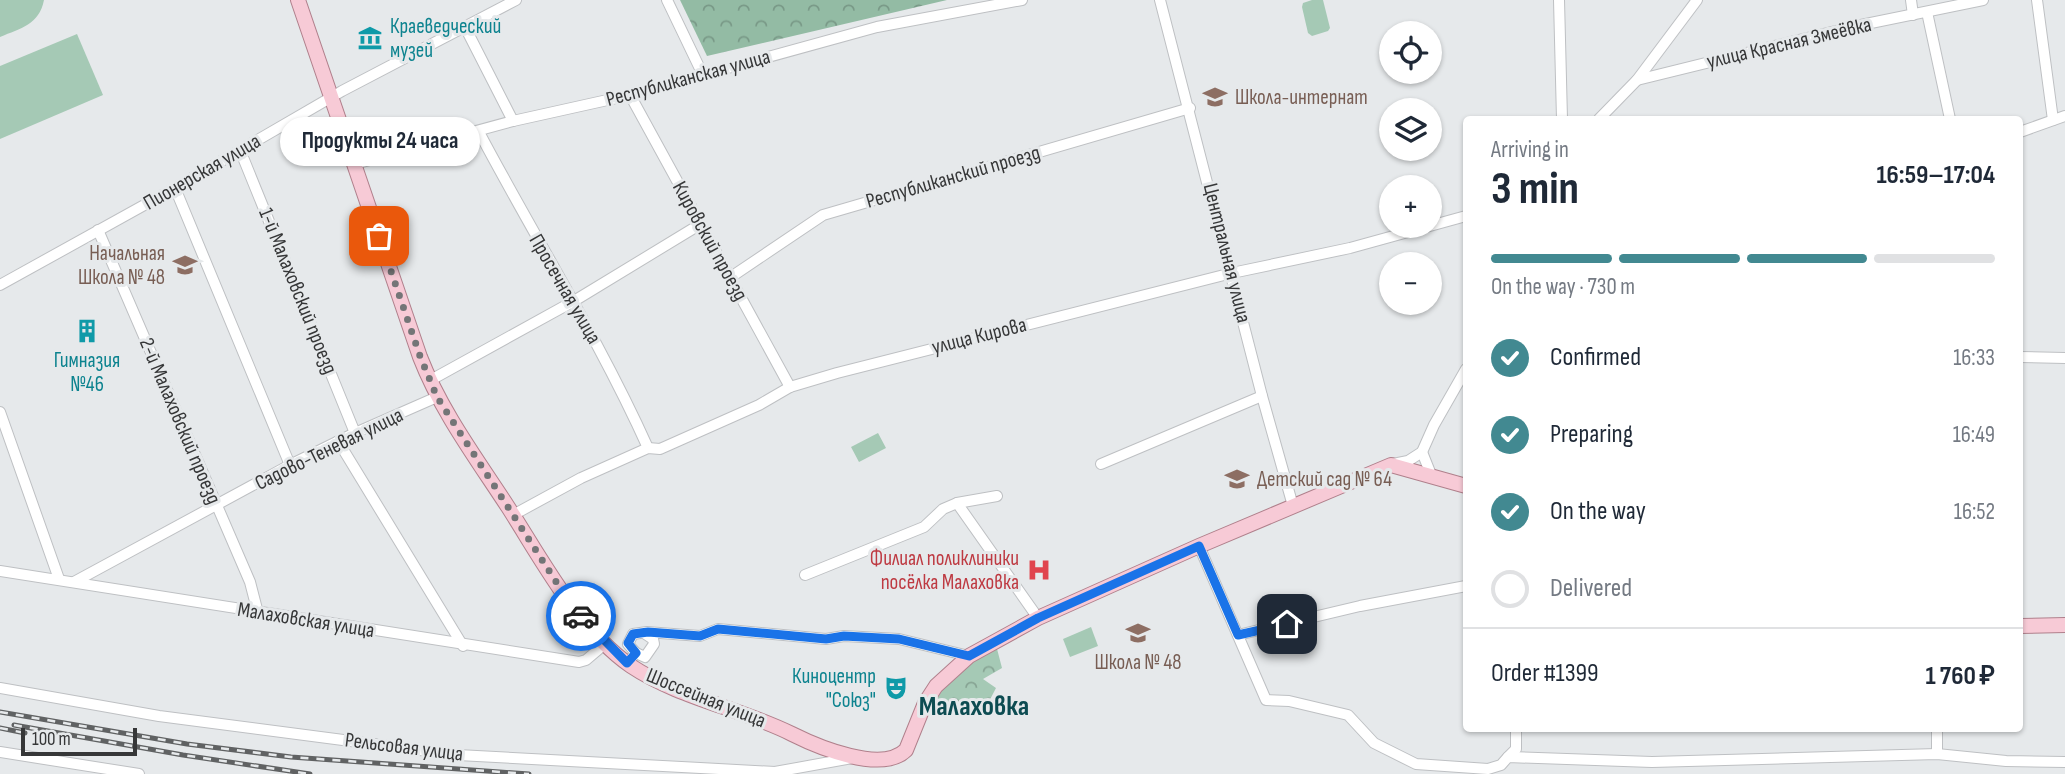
<!DOCTYPE html>
<html lang="en">
<head>
<meta charset="utf-8">
<style>
	body { margin:0; font-family:"Sofia Sans Condensed",sans-serif; background:#f2f2f3; color:#1f2937; height:100vh; display:flex; flex-direction:column; font-size:26px; white-space:nowrap }
	* { box-sizing:border-box; margin:0 }
	p { font-size:23px; color:#747a83 }
	.icon { flex:none; width:38px; height:38px; fill:none; stroke:currentColor; stroke-width:2; stroke-linecap:round; stroke-linejoin:round }
	.map { position:relative; flex:1; overflow:hidden }
	.side { position:absolute; left:1463px; top:116px; width:560px; height:616px; display:flex; flex-direction:column; background:#fff; border-radius:7px; box-shadow:0 2px 5px #0004 }
	.side>* { flex:none }
	.tools { position:absolute; left:1379px; top:21px; display:grid; gap:14px }
	.tools a { display:grid; place-items:center; width:63px; height:63px; border-radius:50%; background:#fff; box-shadow:0 2px 5px #0004; font-size:35px }
	.scale { position:absolute; left:21px; bottom:18px; width:116px; box-sizing:border-box; padding-left:7px; border:4px solid #363738; border-top:0; font-size:19px; line-height:24px; white-space:nowrap; color:#363738; -webkit-text-stroke:5px #e6e9eb; paint-order:stroke }
	.pin { position:absolute; display:grid; place-items:center; width:60px; height:60px; color:#fff; margin:-30px; border-radius:14px; box-shadow:0 4px 10px #0006 }
	.courier { position:absolute; display:grid; place-items:center; width:70px; height:70px; margin:-35px; border:5px solid #1a73e8; border-radius:50%; background:#fff; color:#222; box-shadow:0 2px 9px #0007 }
	.bubble { position:absolute; height:49px; border-radius:24px; background:#fff; box-shadow:0 2px 5px #0004; font-size:23px; font-weight:700; line-height:49px; text-align:center }
	.headline em { font-style:normal; font-weight:700 }
	.headline div { display:flex; flex-direction:column-reverse }
	.headline { display:flex; align-items:center; justify-content:space-between; height:119px; padding:0 28px }
	h1 { font-size:46px; font-weight:700; line-height:52px }
	.bar { display:grid; grid-template-columns:repeat(4,1fr); gap:10px 7px; align-content:center; height:84px; padding:0 28px }
	.bar i { height:9px; border-radius:5px; background:#e0e1e3 }
	.bar .current { background:#428991 }
	.bar p { grid-column:span 4 }
	.line { display:flex; align-items:center; gap:18px; padding:0 28px; border-top:2px solid #e0e1e3 }
	.line div { flex:1 }
	ol { padding:0 28px; list-style:none }
	li { display:flex; align-items:center; gap:21px; height:77px }
	li p { margin-inline-start:auto }
	li .icon { padding:7px; border-radius:50%; background:#428991; color:#fff; stroke-width:4 }
	li:last-child { color:#747a83 }
	li i { width:38px; height:38px; border:4px solid #e0e1e3; border-radius:50% }
	.map>svg:first-child { display:block }
	.forest { fill:url(#forest-crowns) }
	.park { fill:url(#park-crowns) }
	.garden { fill:#a5c9b5 }
	.lines { fill:none; stroke-linecap:round; stroke-linejoin:round }
	.minor-casing { stroke:#bec0c3; stroke-width:12 }
	.major-casing { stroke:#b0808c; stroke-width:16 }
	.minor { stroke:#fff; stroke-width:10 }
	.major { stroke:#f7cad6; stroke-width:14 }
	.rail-casing { stroke:#606263; stroke-width:5 }
	.rail { stroke:#e6e9eb; stroke-width:2.5; stroke-dasharray:8; stroke-linecap:butt }
	.done { stroke:#747577; stroke-width:7; stroke-dasharray:0 12.6 }
	.route { stroke:#1a73e8; stroke-width:9 }
	.labels { text-anchor:middle; dominant-baseline:central; stroke-width:6; stroke-linejoin:round; paint-order:stroke }
	.culture-label { font-size:21px; fill:#0d838f; stroke:#e6e9eb; text-anchor:start }
	.street-label { font-size:21px; fill:#363738; stroke:#e6e9eb }
	.education-label { font-size:21px; fill:#785e54; stroke:#e6e9eb; text-anchor:start }
	.health-label { font-size:21px; fill:#be3a42; stroke:#e6e9eb; text-anchor:end }
	.district-label { font-size:28px; font-weight:bold; fill:#0d4c52; stroke:#e6e9eb }
</style>
</head>
<body>
<div class="map">
<svg width="2065" height="774" viewBox="0 0 2065 774">
	<defs>
		<pattern id="forest-crowns" width="20" height="18" patternUnits="userSpaceOnUse" patternTransform="scale(1.75)"><rect width="20" height="18" fill="#93bba4"/><path d="M2 6a3 3 0 1 1 6 0M12 15a3 3 0 1 1 6 0" fill="none" stroke="#799987"/></pattern>
		<pattern id="park-crowns" width="20" height="18" patternUnits="userSpaceOnUse" patternTransform="scale(1.75)"><rect width="20" height="18" fill="#a5c9b5"/><path d="M2 6a3 3 0 1 1 6 0M12 15a3 3 0 1 1 6 0" fill="none" stroke="#87a494"/></pattern>
	</defs>
	<rect width="100%" height="100%" fill="#e6e9eb"/>
	<path class="forest" d="M680,0h267l-240,56z"/>
	<path class="park" d="M996,645l6,23 -19,11 13,9 -14,27 -54,-5c16,-31 38,-48 68,-65z"/>
	<g class="garden">
		<path d="M0,0h44c-5,25 -23,28 -44,37z"/>
		<path d="M1312,0h11l7,28 -2,3 -16,5 -4,-3 -6,-26 1,-4z"/>
		<path d="M77,34l26,61 -103,44v-73z"/>
		<path d="M878,433l8,15 -27,14 -8,-15z"/>
		<path d="M1091,627l7,19 -28,11 -7,-18z"/>
	</g>
	<g class="lines">
		<g class="minor-casing">
			<g id="minor">
				<path d="M667,0l36,75"/>
				<path d="M1160,0l102,396 31,110"/>
				<path d="M1559,0l3,119"/>
				<path d="M1911,0l2,15"/>
				<path d="M2037,0l16,120"/>
				<path d="M1927,12l23,107"/>
				<path d="M465,27l48,94"/>
				<path d="M1637,80l219,-54 127,-26"/>
				<path d="M630,95l160,292"/>
				<path d="M1599,119l38,-39 60,-80"/>
				<path d="M479,132c56,106 120,207 169,316"/>
				<path d="M2020,132l45,-16"/>
				<path d="M240,150l115,283"/>
				<path d="M355,164l158,-43 117,-26 247,-68 145,-27"/>
				<path d="M175,188l115,277"/>
				<path d="M98,230l152,352 8,31"/>
				<path d="M731,277l92,-62 367,-107"/>
				<path d="M0,285l175,-97 167,-97 174,-91"/>
				<path d="M2020,357l45,1"/>
				<path d="M429,381l145,-80 125,-76"/>
				<path d="M0,412l59,167"/>
				<path d="M338,441l125,205"/>
				<path d="M1422,452l10,25"/>
				<path d="M1101,464l161,-68"/>
				<path d="M1393,464l15,-3 14,-9 12,-27 32,-56"/>
				<path d="M957,503l81,115"/>
				<path d="M513,515l68,-37 67,-30 12,1 99,-44 31,-18 47,-14 395,-100 118,-25 116,-32"/>
				<path d="M1199,546l67,154 23,1 59,14 26,28 42,21 72,5 13,-4 7,-8 144,5 285,-8 69,7 59,1"/>
				<path d="M0,571l579,91 7,-2 20,-17"/>
				<path d="M805,575l119,-48 19,-18 14,-6 40,-7"/>
				<path d="M74,582l216,-117 65,-32 82,-36"/>
				<path d="M1238,635l122,-29 106,-20"/>
				<path d="M636,653l9,4 9,-13 -1,-5 -9,-6"/>
				<path d="M627,663l9,-10 -8,-9 5,-10 14,-2 53,4 18,-7 108,10 18,-3 55,3 70,17"/>
				<path d="M0,688l159,28 299,39 317,17 77,-14"/>
				<path d="M1937,728v26"/>
				<path d="M0,752l139,22"/>
				<path d="M1508,757l8,-8v-21"/>
			</g>
		</g>
		<g class="major-casing">
			<g id="major">
				<path d="M298,0l122,357c21,54 56,101 88,150 34,53 70,122 123,159 48,32 109,42 161,68 26,13 90,40 114,16l19,-47 11,-17 33,-30 69,-38 161,-72 192,-81 75,21"/>
				<path d="M2020,626l45,-1"/>
			</g>
		</g>
		<use href="#minor" class="minor"/>
		<use href="#major" class="major"/>
		<g class="rail-casing">
			<g id="rail">
				<path d="M0,712l187,32 104,13 238,17"/>
				<path d="M14,725l169,30 127,19"/>
				<path d="M0,728l25,5"/>
			</g>
		</g>
		<use href="#rail" class="rail"/>
	</g>
	<g class="lines">
		<path class="done" d="M379,236l41,120 17,41 129,200 15,19"/>
		<path class="route" d="M581,616l46,47 9,-10 -8,-10 5,-9 15,-2 52,4 18,-7 108,10 18,-3 55,3 70,17 69,-38 161,-72 39,89 49,-11"/>
	</g>
	<defs>
		<g id="museum-bare" transform="scale(1.89)"><path d="M0-6L6-3V-2H-6V-3ZM-5-1h2V3h-2ZM-1-1h2V3h-2ZM3-1h2V3H3ZM-6 4H6V6H-6Z" fill="#0f9aa8" stroke="#e6e9eb" stroke-width="2.5" paint-order="stroke"/></g>
		<g id="school-bare" transform="scale(1.89)"><path d="M0-5L7-2L0 1L-7-2ZM-4 1L0 2.5L4 1V4Q0 6-4 4Z" fill="#8d6e63" stroke="#e6e9eb" stroke-width="2.5" paint-order="stroke"/></g>
		<g id="building-bare" transform="scale(1.89)"><path d="M-4-6H4V6H1V3H-1V6H-4ZM-2.5-4.3h1.7v1.8h-1.7ZM.8-4.3h1.7v1.8H.8ZM-2.5-1h1.7V.8h-1.7ZM.8-1h1.7V.8H.8Z" fill="#0f9aa8" stroke="#e6e9eb" stroke-width="2.5" paint-order="stroke"/></g>
		<g id="hospital-bare" transform="scale(1.89)"><path d="M-5-5h3v3.5h4V-5h3V5h-3V1.5h-4V5h-3Z" fill="#e0444e" stroke="#e6e9eb" stroke-width="2.5" paint-order="stroke"/></g>
		<g id="theatre-bare" transform="scale(1.89)"><path d="M-5-5.5Q0-4 5-5.5V0Q5 5 0 6Q-5 5-5 0ZM-3.3-2.5H-1v1.5H-3.3ZM1-2.5H3.3v1.5H1ZM-2.8 1Q0 5.5 2.8 1Z" fill="#0f9aa8" stroke="#e6e9eb" stroke-width="2.5" paint-order="stroke"/></g>
	</defs>
	<g fill-rule="evenodd">
		<use href="#museum-bare" x="370" y="38"/>
		<use href="#school-bare" x="1215" y="97"/>
		<use href="#school-bare" x="185" y="265"/>
		<use href="#building-bare" x="87" y="331"/>
		<use href="#school-bare" x="1237" y="479"/>
		<use href="#hospital-bare" x="1039" y="570"/>
		<use href="#school-bare" x="1138" y="633"/>
		<use href="#theatre-bare" x="896" y="688"/>
	</g>
	<g class="labels">
		<g class="culture-label">
			<text x="390" y="26">Краеведческий<tspan x="390" dy="24">музей</tspan></text>
			<text x="87" y="360" text-anchor="middle">Гимназия<tspan x="87" dy="24">№46</tspan></text>
			<text x="876" y="676" text-anchor="end">Киноцентр<tspan x="876" dy="24">"Союз"</tspan></text>
		</g>
		<g class="street-label">
			<text transform="translate(1789 43) rotate(-13)">улица Красная Змеёвка</text>
			<text transform="translate(688 78) rotate(-15)">Республиканская улица</text>
			<text transform="translate(202 172) rotate(-30)">Пионерская улица</text>
			<text transform="translate(953 177) rotate(-16)">Республиканский проезд</text>
			<text transform="translate(710 241) rotate(61)">Кировский проезд</text>
			<text transform="translate(1227 253) rotate(76)">Центральная улица</text>
			<text transform="translate(565 289) rotate(60)">Просечная улица</text>
			<text transform="translate(298 291) rotate(68)">1-й Малаховский проезд</text>
			<text transform="translate(979 336) rotate(-14)">улица Кирова</text>
			<text transform="translate(180 421) rotate(67)">2-й Малаховский проезд</text>
			<text transform="translate(329 449) rotate(-26)">Садово-Теневая улица</text>
			<text transform="translate(306 620) rotate(9)">Малаховская улица</text>
			<text transform="translate(706 698) rotate(22)">Шоссейная улица</text>
			<text transform="translate(404 747) rotate(7)">Рельсовая улица</text>
		</g>
		<g class="education-label">
			<text x="1235" y="97">Школа-интернат</text>
			<text x="165" y="253" text-anchor="end">Начальная<tspan x="165" dy="24">Школа № 48</tspan></text>
			<text x="1257" y="479">Детский сад № 64</text>
			<text x="1138" y="662" text-anchor="middle">Школа № 48</text>
		</g>
		<g class="health-label">
			<text x="1019" y="558">Филиал поликлиники<tspan x="1019" dy="24">посёлка Малаховка</tspan></text>
		</g>
		<g class="district-label">
			<text x="974" y="706">Малаховка</text>
		</g>
	</g>
</svg>
<div class="tools">
<a><svg class="icon" aria-label="locate" viewBox="0 0 24 24"><circle cx="12" cy="12" r="6"/><path d="M12 2v4M12 18v4M2 12h4M18 12h4"/></svg></a>
<a><svg class="icon" aria-label="layers" viewBox="0 0 24 24"><path d="M12 4l9 5-9 5-9-5zM3 14l9 5 9-5"/></svg></a>
<a>+</a>
<a>−</a>
</div>
<div class="scale">100 m</div>
<div class="pin" style="left:379px;top:236px;background:#ea580c"><svg class="icon" aria-label="bag" viewBox="0 0 24 24"><path d="M5 8h14l-1 12H6zM9 8a3 3 0 0 1 6 0"/></svg></div>
<div class="pin" style="left:1287px;top:624px;background:#1f2937"><svg class="icon" aria-label="home" viewBox="0 0 24 24"><path d="M3 11l9-7 9 7M6 9v11h12V9"/></svg></div>
<div class="courier" style="left:581px;top:616px"><svg class="icon" aria-label="car" viewBox="0 0 24 24"><path d="M5 17H2v-5l4-1 3-4h7l3 4 3 1v5h-3M9 17h6M6 11h13"/><circle cx="7" cy="17" r="2"/><circle cx="17" cy="17" r="2"/></svg></div>
<div class="bubble" style="left:280px;top:117px;width:200px">Продукты 24 часа</div>
<section class="side">
<div class="headline"><div><h1>3 min</h1><p>Arriving in</p></div><em>16:59–17:04</em></div>
<div class="bar"><i class="current"></i><i class="current"></i><i class="current"></i><i></i><p>On the way · 730 m</p></div>
<ol>
<li><svg class="icon" aria-label="check" viewBox="0 0 24 24"><path d="M5 12l5 5 9-10"/></svg>Confirmed<p>16:33</p></li>
<li><svg class="icon" aria-label="check" viewBox="0 0 24 24"><path d="M5 12l5 5 9-10"/></svg>Preparing<p>16:49</p></li>
<li><svg class="icon" aria-label="check" viewBox="0 0 24 24"><path d="M5 12l5 5 9-10"/></svg>On the way<p>16:52</p></li>
<li><i></i>Delivered</li>
</ol>
<div class="line" style="height:91px"><div>Order #1399</div><b>1 760 ₽</b></div>
</section>
</div>
</body>
</html>
